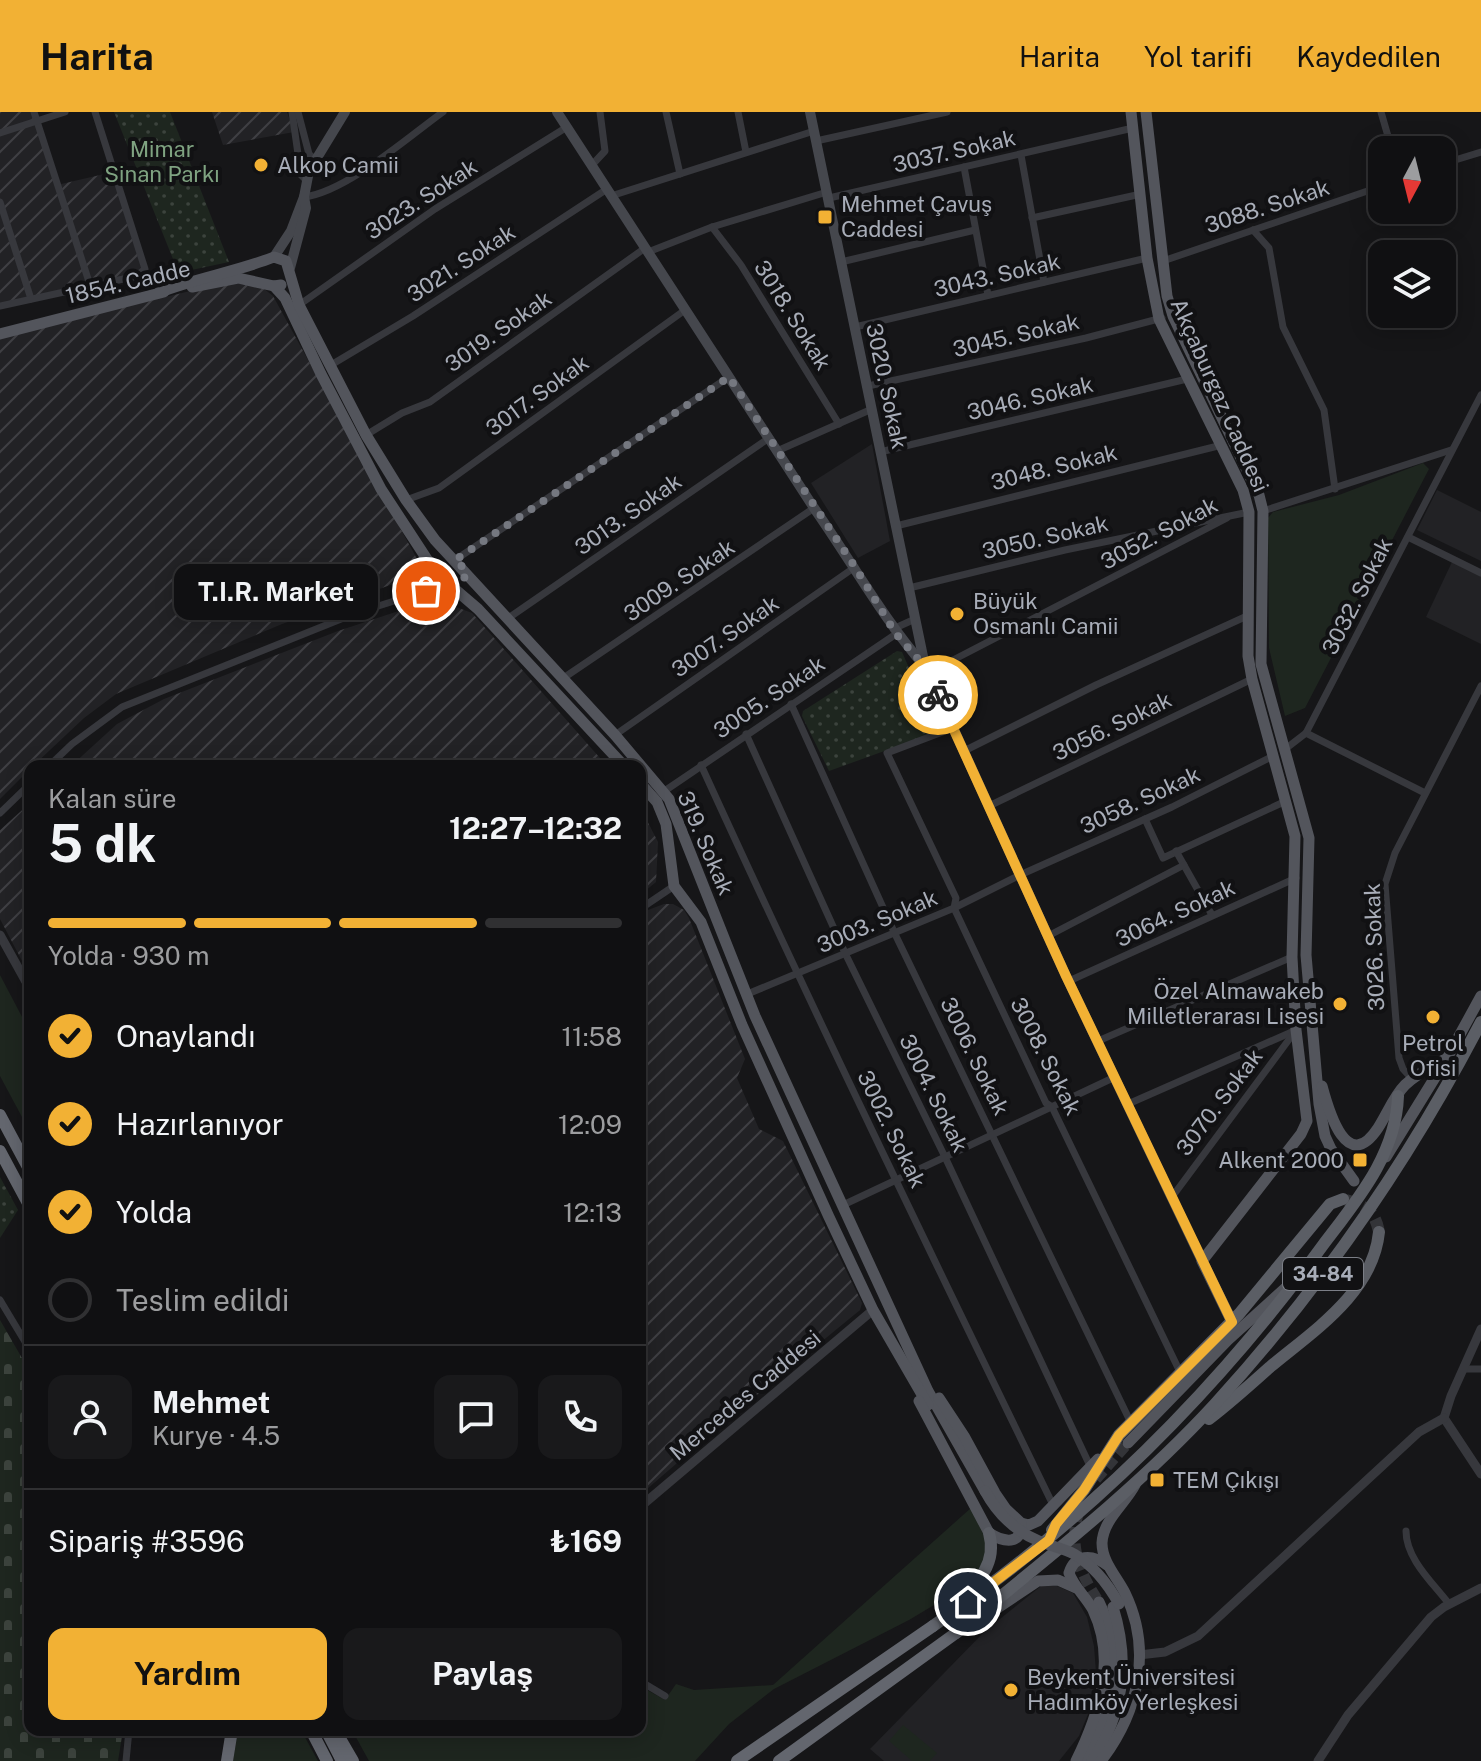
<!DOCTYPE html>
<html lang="tr">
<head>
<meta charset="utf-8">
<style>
	body { margin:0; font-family:"Public Sans",sans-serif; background:#19191b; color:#f1f3f6; height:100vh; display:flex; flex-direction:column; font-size:30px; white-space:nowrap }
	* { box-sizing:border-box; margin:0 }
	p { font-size:26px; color:#9c9d9f }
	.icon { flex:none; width:44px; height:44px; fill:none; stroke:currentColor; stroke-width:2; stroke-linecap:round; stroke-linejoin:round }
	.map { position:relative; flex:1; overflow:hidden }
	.sheet { position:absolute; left:24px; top:648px; width:622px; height:976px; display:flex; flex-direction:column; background:#101012; border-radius:16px; box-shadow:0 4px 20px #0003,0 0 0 2px #303032 }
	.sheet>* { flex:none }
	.needle { width:52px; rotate:187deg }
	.tools { position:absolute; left:1368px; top:24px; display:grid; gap:16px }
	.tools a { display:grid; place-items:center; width:88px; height:88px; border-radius:16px; background:#101012; box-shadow:0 4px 20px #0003,0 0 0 2px #303032; font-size:40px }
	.pin { position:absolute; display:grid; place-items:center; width:68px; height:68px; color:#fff; margin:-34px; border:4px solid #fff; border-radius:50%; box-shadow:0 2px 8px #0007 }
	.courier { position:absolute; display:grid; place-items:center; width:80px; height:80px; margin:-40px; border:6px solid #f2b134; border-radius:50%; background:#fff; color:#222; box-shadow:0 2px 10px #0007 }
	.bubble { position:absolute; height:56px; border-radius:16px; background:#101012; box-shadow:0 4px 20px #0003,0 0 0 2px #303032; font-size:26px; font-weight:700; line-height:56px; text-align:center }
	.headline em { font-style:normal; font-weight:700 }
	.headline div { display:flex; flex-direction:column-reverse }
	.headline { display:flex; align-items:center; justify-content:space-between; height:136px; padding:0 24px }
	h1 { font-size:52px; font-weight:700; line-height:60px }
	.bar { display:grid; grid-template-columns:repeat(4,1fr); gap:12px 8px; align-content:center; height:96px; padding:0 24px }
	.bar i { height:10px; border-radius:6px; background:#303032 }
	.bar .on { background:#f2b134 }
	.bar p { grid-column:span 4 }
	.line { display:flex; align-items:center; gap:20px; padding:0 24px; border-top:2px solid #303032 }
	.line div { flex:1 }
	.round { display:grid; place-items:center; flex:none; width:84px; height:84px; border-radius:16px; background:#19191b }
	ol { padding:0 24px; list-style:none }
	li { display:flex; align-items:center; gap:24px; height:88px }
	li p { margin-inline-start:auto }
	li .icon { padding:8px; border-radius:50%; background:#f2b134; color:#111; stroke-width:4 }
	li:last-child { color:#9c9d9f }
	li i { width:44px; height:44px; border:4px solid #303032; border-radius:50% }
	.primary-button { display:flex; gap:16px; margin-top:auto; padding:16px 24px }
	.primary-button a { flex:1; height:92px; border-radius:16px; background:#f2b134; color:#111; font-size:32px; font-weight:700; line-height:92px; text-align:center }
	.primary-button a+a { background:#19191b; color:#f1f3f6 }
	header { display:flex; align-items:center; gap:48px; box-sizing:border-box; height:112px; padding:0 40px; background:#f2b134; color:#111 }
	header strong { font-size:38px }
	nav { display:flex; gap:44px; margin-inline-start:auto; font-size:28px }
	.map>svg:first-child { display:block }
	.built { fill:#222225 }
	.industrial { fill:url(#industrial-furrows) }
	.grass { fill:#1e261f }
	.cemetery { fill:url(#cemetery-stones) }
	.park { fill:url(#park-dots) }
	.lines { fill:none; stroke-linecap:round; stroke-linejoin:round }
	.primary-tunnel { stroke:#333438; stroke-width:11; stroke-dasharray:11 5.5; stroke-linecap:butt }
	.trunk-tunnel { stroke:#333438; stroke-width:12; stroke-dasharray:12 6; stroke-linecap:butt }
	.minor { stroke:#37383d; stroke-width:7 }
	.tertiary { stroke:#37383d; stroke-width:9 }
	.secondary { stroke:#45474d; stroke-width:10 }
	.primary { stroke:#53555c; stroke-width:11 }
	.trunk { stroke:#5b5e65; stroke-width:12 }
	.motorway { stroke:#63666e; stroke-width:12 }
	.primary-bridge { stroke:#53555c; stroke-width:11 }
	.done { stroke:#757880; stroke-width:8; stroke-dasharray:0 14.4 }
	.route { stroke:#f2b134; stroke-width:10 }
	.poi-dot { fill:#f2b134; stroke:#111113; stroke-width:3 }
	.labels { text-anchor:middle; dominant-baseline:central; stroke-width:8; stroke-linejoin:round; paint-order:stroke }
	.shield { fill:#111113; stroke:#7b7e86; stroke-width:2 }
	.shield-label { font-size:20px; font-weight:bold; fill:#a8adb8 }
	.park-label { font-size:22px; fill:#7fa381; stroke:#111113 }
	.street-label { font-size:22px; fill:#a8adb8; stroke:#111113 }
	.poi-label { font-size:22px; fill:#a8adb8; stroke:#111113; text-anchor:start }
</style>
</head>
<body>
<header>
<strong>Harita</strong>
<nav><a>Harita</a><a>Yol tarifi</a><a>Kaydedilen</a></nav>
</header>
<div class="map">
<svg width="1481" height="1649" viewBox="0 0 1481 1649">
	<defs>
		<pattern id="industrial-furrows" width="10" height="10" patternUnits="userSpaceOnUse" patternTransform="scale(2)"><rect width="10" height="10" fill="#222225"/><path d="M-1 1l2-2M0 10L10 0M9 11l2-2" fill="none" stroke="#3f3f43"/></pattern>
		<pattern id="cemetery-stones" width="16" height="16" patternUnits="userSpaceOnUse" patternTransform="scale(2)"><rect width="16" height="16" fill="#1e261f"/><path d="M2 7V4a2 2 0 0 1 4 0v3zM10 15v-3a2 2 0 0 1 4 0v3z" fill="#3c433d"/></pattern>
		<pattern id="park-dots" width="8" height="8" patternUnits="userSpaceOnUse" patternTransform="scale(2)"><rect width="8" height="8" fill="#1e261f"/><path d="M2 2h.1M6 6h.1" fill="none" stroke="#3c433d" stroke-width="1.8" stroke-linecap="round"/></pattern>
	</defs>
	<rect width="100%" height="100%" fill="#161618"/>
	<g class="built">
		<path d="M872,332l18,97 -32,17 -47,-75z"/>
		<path d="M1437,378l44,22v49l-64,-31z"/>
		<path d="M1452,450l29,14v68l-55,-27z"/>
		<path d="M1041,1474h16l16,7 14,24 7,29 2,26 -5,35 -12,29 -20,25h-175l-14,-12 116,-119z"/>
	</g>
	<g class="industrial">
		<path d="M0,0h34l23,73 56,-13 30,101 -143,33z"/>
		<path d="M212,0h75l7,20 -71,13z"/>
		<path d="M235,171l28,5 10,8 149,272 -1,6 -139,50 -166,70 -32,24 -51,48h-3v3l-30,30v-462l211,-51z"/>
		<path d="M435,487l37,14 135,153h-536l46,-42 47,-25 174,-68z"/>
		<path d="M30,691v173l-30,-57v-89z"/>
		<path d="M640,695l18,35 -2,40 -16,13z"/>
		<path d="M664,792h9l11,6 5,8 56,141 -8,19 22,51 24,12 79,162 -2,7 -118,97 -102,88v-582z"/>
	</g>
	<g class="grass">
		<path d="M1423,351l6,6 -124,239 -20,8 -16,-68 -1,-130 5,-6 66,-17z"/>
		<path d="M0,863l30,57v100l-30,-56z"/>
		<path d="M972,1395l13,26v28l-9,12 -37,29 -30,18 -135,69 -45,35 -34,37h-326l-17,-31h288v-44l25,14 11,-16 18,6 79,-5z"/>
		<path d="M903,1613l34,28 -7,8h-18l-23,-20z"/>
		<path d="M238,1618h63l17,31h-85z"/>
	</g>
	<path class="cemetery" d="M0,1208l30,52v358h93l-5,31h-118z"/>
	<g class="park">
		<path d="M114,0h56l59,150 -47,10 -5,-3z"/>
		<path d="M897,539l5,1 35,80 -108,39 -27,-55 1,-5z"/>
		<path d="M0,1065l18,33 -18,28z"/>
	</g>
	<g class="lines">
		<g class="primary-tunnel">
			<path d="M1096,1367l32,-36"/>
			<path d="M1079,1399c-11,34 1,63 20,91"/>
		</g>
		<path class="trunk-tunnel" d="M1346,1088c20,6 29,11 33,32"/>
		<g class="minor">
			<path d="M34,0l56,173"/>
			<path d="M292,0l9,63 5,5"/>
			<path d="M298,0l11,42 5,5"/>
			<path d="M666,0l14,62"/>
			<path d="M738,0l8,40"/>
			<path d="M1381,0l11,38"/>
			<path d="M0,21l65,-21"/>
			<path d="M816,29l131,-29"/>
			<path d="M1021,43l23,127"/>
			<path d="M1442,52l39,-12"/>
			<path d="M592,53l13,-14 -5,-39"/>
			<path d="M964,55l24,128"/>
			<path d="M611,84l203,-65"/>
			<path d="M304,85c42,-5 103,-59 139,-85"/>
			<path d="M829,86l304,-70"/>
			<path d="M0,90l31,97"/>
			<path d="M1032,106l109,-24"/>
			<path d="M712,115l29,38 98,159"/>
			<path d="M1253,118l16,18 14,79 41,83 11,79"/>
			<path d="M648,140l64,-25 115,-35"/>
			<path d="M1163,149l219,-75"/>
			<path d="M841,150l134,-32"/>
			<path d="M299,193l136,-96 132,-82"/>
			<path d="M0,194l137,-30 8,-7 -50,-157"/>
			<path d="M855,215l292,-69"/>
			<path d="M331,253l82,-49 194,-127"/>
			<path d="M868,274l218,-48 76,-20"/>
			<path d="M366,323l36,-22 28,-11 215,-154"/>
			<path d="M777,339l95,-42"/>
			<path d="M880,340l307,-73"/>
			<path d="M406,388l33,-12 246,-178"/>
			<path d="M1263,399l188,-61"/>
			<path d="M896,414l326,-81"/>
			<path d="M1408,425l73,36"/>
			<path d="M455,448l274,-183"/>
			<path d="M909,476l156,-38 184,-38"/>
			<path d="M507,507l262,-181"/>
			<path d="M893,517l22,-10"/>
			<path d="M928,561l299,-155"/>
			<path d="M562,567l252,-171"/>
			<path d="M791,592l104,230 236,489"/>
			<path d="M953,616l-66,25 69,145 -2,10 92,195 6,4 129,267"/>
			<path d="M1306,621l119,60"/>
			<path d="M746,622l100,221 99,202 146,311"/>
			<path d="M615,623l240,-168"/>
			<path d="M1284,638l22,-17 175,-338"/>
			<path d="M964,639l132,-66 151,-69"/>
			<path d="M701,653c114,250 233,495 353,742"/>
			<path d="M49,654l23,-22 50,-37 234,-94 70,-22 24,-4"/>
			<path d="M663,680l233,-158"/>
			<path d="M989,694l263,-127"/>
			<path d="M0,701l30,-29"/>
			<path d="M1145,707l18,39 123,-57"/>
			<path d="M1176,739l36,64"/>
			<path d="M640,797l34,-23"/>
			<path d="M1048,824l136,-71"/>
			<path d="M1069,869l227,-103"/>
			<path d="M745,883l209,-87 66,-33 152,-68 101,-51"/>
			<path d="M1098,929l194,-84"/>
			<path d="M1412,967l-9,-10 -4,-11 -14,-174 10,-31 86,-167"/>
			<path d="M1128,992l166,-73"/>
			<path d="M1172,1085l124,-167"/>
			<path d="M843,1093l272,-128"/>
			<path d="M0,1188l30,50"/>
			<path d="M1463,1257h18"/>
			<path d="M1406,1419c0,28 27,52 43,73"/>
			<path d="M640,1569l25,15"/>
			<path d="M126,1649l3,-31"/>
		</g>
		<g class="tertiary">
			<path d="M0,823l30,54"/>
			<path d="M1444,1306l7,-22 30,-67"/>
			<path d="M1444,1306l37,56"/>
			<path d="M640,1395l233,-197"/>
			<path d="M1139,1543l26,-3 33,-16 221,-204 25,-14"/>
			<path d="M1318,1649l30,-46 83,-98 13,-10 37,-19"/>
		</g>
		<g class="secondary">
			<path d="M557,0l257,396c38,54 69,111 112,160l140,308 136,285"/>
			<path d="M810,0l115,554"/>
			<path d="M274,145l17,-26 13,-34"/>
			<path d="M290,156l16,-60 -2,-11 5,-26 36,-59"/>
		</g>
		<g class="primary">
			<path d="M1131,0l16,146 12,61 84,171 6,22 -1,144 4,23 43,157 -3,121 4,73 11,91 -6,13 -99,127 30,61"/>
			<path d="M1146,0l21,184 6,20 86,179 4,16 -2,153 48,174 -3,117 13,149 6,32 6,13 23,32"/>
			<path d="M274,174l11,12 36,76 60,115 55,84 42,36 146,157"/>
			<path d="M192,175l46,-9 36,8 7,-1"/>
			<path d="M158,181c38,-15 78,-21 116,-36l12,4 13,44 67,130 40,65 29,40 180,195 54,64 86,217 173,375 57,100"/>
			<path d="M0,222l164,-42"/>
			<path d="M640,671l17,19 9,22 8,62 27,36 41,103 87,192 44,93 55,95"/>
			<path d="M1322,974c7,26 25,89 56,42 9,-14 16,-32 27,-43 12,-12 28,-19 42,-27"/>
			<path d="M1386,1045l61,-99 34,-62"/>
			<path d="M939,1286l25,38 31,57 11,16 15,14 8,2 9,-4 60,-62"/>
			<path d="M919,1289l70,132c14,9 34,13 32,-10"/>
			<path d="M1128,1331l100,-103 64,-58"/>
			<path d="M969,1515l69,-46 20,-1 18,8"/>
			<path d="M1086,1645c27,-50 39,-101 13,-155"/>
			<path d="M1076,1649c23,-47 41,-101 17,-151 -7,-13 -19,-23 -24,-37 6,-19 23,-19 38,-8"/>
			<path d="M1092,1649c32,-48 38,-100 21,-154"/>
			<path d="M1101,1649c37,-48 52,-110 24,-168 -8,-16 -23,-31 -23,-50 1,-23 23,-39 33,-58"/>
		</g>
		<g class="trunk">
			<path d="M1209,1307c21,-16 41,-34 61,-52 43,-36 103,-74 109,-135"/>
			<path d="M1052,1418l32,-40 35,-55 120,-121 91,-110 13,-5"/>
			<path d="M955,1492c21,-20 43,-39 34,-71"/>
			<path d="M933,1514c151,-104 282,-233 390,-381 34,-45 73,-90 75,-149"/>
			<path d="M956,1521c89,-73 181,-144 259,-229 105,-115 194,-243 266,-382"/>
		</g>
		<g class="motorway">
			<path d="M0,1003l30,56"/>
			<path d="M0,1039l30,56"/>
			<path d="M311,1618l16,31"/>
			<path d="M326,1618l16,31"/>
			<path d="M335,1618l18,31"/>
			<path d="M227,1649l5,-31"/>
			<path d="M737,1649l196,-135"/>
			<path d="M779,1649l177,-128"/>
		</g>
		<path class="primary-bridge" d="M985,1379c12,22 30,40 54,50 11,5 24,7 35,13 20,12 34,30 45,50"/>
	</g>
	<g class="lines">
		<path class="done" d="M426,479l27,-4 9,-4 5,-12 -12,-11 274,-183 126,190 41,67 30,34 12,27"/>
		<path class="route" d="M938,583l128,281 166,346 -113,113 -35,55 -28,34 -7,16 -81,62"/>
	</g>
	<g class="poi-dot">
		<circle cx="261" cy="53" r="8"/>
		<rect x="817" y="97" width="16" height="16" rx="4"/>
		<circle cx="957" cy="502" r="8"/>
		<circle cx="1340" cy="892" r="8"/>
		<circle cx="1433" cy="905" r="8"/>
		<rect x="1352" y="1040" width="16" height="16" rx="4"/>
		<rect x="1149" y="1360" width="16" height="16" rx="4"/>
		<circle cx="1011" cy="1578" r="8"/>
	</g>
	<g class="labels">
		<rect class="shield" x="1283" y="1146" width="80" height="32" rx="6"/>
		<g class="shield-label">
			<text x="1323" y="1162">34-84</text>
		</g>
		<g class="park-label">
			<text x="162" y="37">Mimar<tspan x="162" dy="25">Sinan Parkı</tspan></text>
		</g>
		<g class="street-label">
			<text transform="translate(954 39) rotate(-13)">3037. Sokak</text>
			<text transform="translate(421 87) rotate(-33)">3023. Sokak</text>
			<text transform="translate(1267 94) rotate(-18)">3088. Sokak</text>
			<text transform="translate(461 151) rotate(-33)">3021. Sokak</text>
			<text transform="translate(997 163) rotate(-13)">3043. Sokak</text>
			<text transform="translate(128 170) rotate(-13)">1854. Cadde</text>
			<text transform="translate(793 203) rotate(58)">3018. Sokak</text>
			<text transform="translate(498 219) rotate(-35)">3019. Sokak</text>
			<text transform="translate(1016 223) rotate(-13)">3045. Sokak</text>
			<text transform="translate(887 274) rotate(78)">3020. Sokak</text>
			<text transform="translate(537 283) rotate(-36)">3017. Sokak</text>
			<text transform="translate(1220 283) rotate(66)">Akçaburgaz Caddesi</text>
			<text transform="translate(1030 286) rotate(-13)">3046. Sokak</text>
			<text transform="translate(1054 355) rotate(-14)">3048. Sokak</text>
			<text transform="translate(628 402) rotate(-35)">3013. Sokak</text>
			<text transform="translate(1159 421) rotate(-28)">3052. Sokak</text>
			<text transform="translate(1045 425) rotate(-13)">3050. Sokak</text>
			<text transform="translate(679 468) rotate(-34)">3009. Sokak</text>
			<text transform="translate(1357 484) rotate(-63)">3032. Sokak</text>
			<text transform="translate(725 524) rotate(-35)">3007. Sokak</text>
			<text transform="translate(769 585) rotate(-34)">3005. Sokak</text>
			<text transform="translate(1112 614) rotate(-26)">3056. Sokak</text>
			<text transform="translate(1140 688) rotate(-25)">3058. Sokak</text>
			<text transform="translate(706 731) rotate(67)">319. Sokak</text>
			<text transform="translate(1175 801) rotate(-25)">3064. Sokak</text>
			<text transform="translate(877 809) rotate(-23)">3003. Sokak</text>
			<text transform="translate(1374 835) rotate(-92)">3026. Sokak</text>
			<text transform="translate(975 944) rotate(64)">3006. Sokak</text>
			<text transform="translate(1046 944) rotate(63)">3008. Sokak</text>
			<text transform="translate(934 981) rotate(64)">3004. Sokak</text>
			<text transform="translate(1219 990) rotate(-53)">3070. Sokak</text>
			<text transform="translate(892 1017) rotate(64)">3002. Sokak</text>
			<text transform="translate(745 1283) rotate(-40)">Mercedes Caddesi</text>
		</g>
		<g class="poi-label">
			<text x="277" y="53">Alkop Camii</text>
			<text x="841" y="92">Mehmet Çavuş<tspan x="841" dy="25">Caddesi</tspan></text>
			<text x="973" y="489">Büyük<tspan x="973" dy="25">Osmanlı Camii</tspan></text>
			<text x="1324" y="879" text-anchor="end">Özel Almawakeb<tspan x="1324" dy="25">Milletlerarası Lisesi</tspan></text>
			<text x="1433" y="931" text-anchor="middle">Petrol<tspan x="1433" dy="25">Ofisi</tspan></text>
			<text x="1344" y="1048" text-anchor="end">Alkent 2000</text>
			<text x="1173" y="1368">TEM Çıkışı</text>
			<text x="1027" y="1565">Beykent Üniversitesi<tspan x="1027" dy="25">Hadımköy Yerleşkesi</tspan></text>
		</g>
	</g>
</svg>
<div class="tools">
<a><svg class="needle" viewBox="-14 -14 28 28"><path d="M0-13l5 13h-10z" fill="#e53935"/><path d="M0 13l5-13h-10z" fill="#9c9d9f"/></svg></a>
<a><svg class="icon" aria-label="layers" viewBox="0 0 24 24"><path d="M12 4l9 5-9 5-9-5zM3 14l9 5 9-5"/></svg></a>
</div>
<div class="pin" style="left:426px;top:479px;background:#ea580c"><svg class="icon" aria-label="bag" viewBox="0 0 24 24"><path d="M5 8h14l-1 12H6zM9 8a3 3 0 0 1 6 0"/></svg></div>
<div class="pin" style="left:968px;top:1490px;background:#1f2937"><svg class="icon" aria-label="home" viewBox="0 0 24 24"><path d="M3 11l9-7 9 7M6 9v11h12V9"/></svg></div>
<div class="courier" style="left:938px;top:583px"><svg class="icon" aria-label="bike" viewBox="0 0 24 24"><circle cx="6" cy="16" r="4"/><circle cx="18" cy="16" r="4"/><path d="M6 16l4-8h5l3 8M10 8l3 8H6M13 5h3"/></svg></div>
<div class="bubble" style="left:174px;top:452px;width:204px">T.I.R. Market</div>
<section class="sheet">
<div class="headline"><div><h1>5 dk</h1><p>Kalan süre</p></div><em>12:27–12:32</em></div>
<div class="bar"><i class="on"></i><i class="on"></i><i class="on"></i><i></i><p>Yolda · 930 m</p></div>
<ol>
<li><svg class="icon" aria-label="check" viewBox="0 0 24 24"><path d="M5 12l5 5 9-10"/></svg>Onaylandı<p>11:58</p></li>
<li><svg class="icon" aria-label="check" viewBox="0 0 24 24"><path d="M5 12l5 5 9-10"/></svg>Hazırlanıyor<p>12:09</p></li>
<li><svg class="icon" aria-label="check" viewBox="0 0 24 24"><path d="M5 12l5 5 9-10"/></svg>Yolda<p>12:13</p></li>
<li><i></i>Teslim edildi</li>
</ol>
<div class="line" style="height:144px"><a class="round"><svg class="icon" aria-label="person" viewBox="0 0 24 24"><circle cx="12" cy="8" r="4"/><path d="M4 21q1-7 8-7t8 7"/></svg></a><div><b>Mehmet</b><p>Kurye · 4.5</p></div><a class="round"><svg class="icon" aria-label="chat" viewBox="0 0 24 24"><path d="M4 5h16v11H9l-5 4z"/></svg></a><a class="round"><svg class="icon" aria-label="phone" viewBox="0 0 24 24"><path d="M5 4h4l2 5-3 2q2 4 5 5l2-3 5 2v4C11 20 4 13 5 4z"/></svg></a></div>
<div class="line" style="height:104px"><div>Sipariş #3596</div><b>₺169</b></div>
<div class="primary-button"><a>Yardım</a><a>Paylaş</a></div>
</section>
</div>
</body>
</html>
